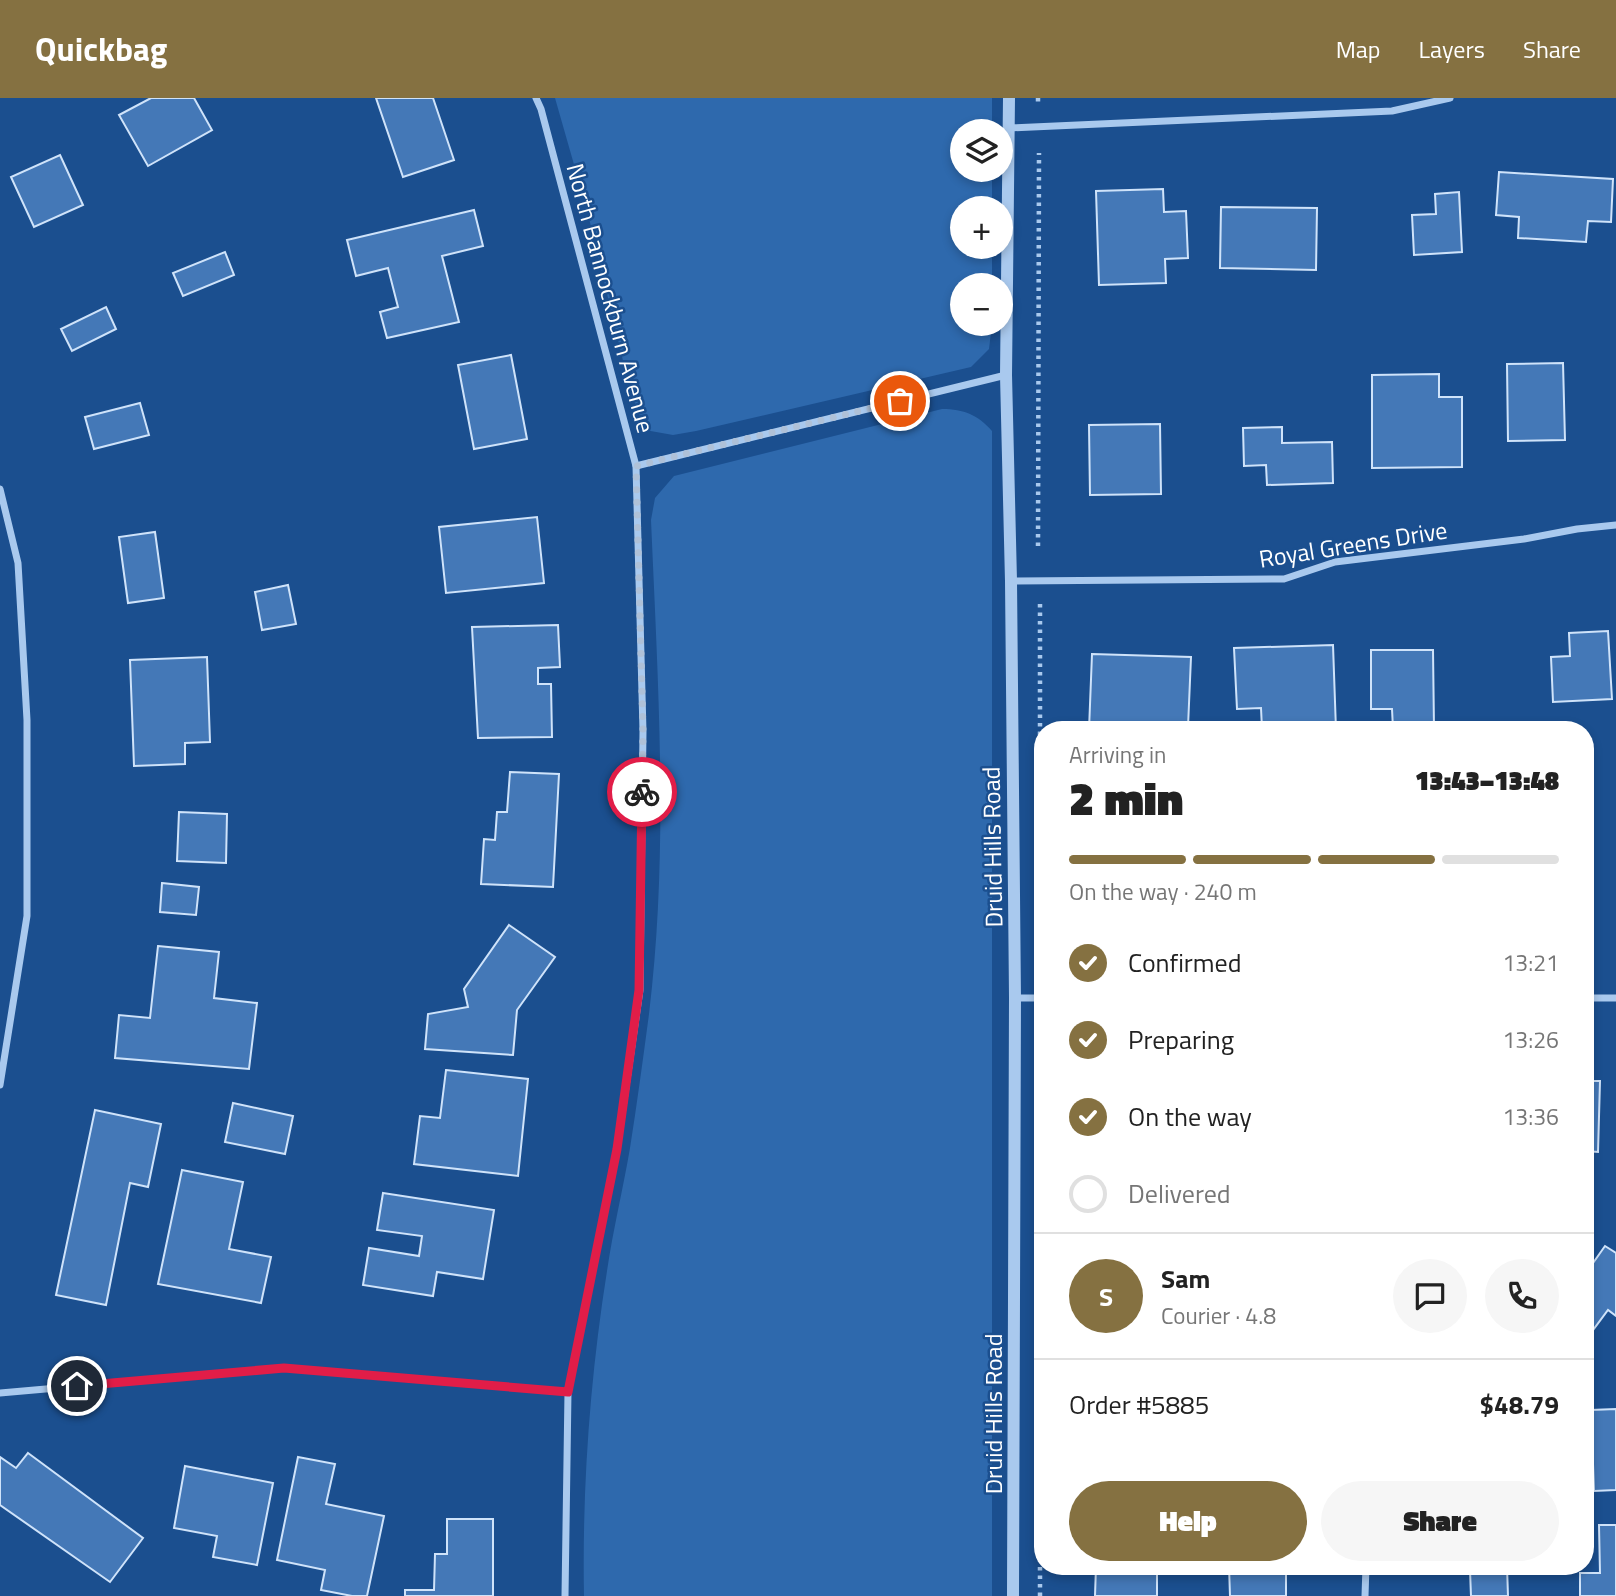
<!DOCTYPE html>
<html lang="en">
<head>
<meta charset="utf-8">
<style>
	body { margin:0; font-family:"Titillium Web",sans-serif; background:#f6f6f6; color:#222; height:100vh; display:flex; flex-direction:column; font-size:26px; white-space:nowrap }
	* { box-sizing:border-box; margin:0 }
	p { font-size:23px; color:#767676 }
	.icon { flex:none; width:38px; height:38px; fill:none; stroke:currentColor; stroke-width:2; stroke-linecap:round; stroke-linejoin:round }
	.map { position:relative; flex:1; overflow:hidden }
	.panel { position:absolute; left:1034px; top:623px; width:560px; height:854px; display:flex; flex-direction:column; background:#fff; border-radius:28px; box-shadow:0 4px 10px #0003 }
	.panel>* { flex:none }
	.controls { position:absolute; left:950px; top:21px; display:grid; gap:14px }
	.controls a { display:grid; place-items:center; width:63px; height:63px; border-radius:50%; background:#fff; box-shadow:0 4px 10px #0003; font-size:35px }
	.pin { position:absolute; display:grid; place-items:center; width:60px; height:60px; color:#fff; margin:-30px; border:4px solid #fff; border-radius:50%; box-shadow:0 2px 7px #0007 }
	.courier { position:absolute; display:grid; place-items:center; width:70px; height:70px; margin:-35px; border:5px solid #e11d48; border-radius:50%; background:#fff; color:#222; box-shadow:0 2px 9px #0007 }
	.summary em { font-style:normal; font-weight:800 }
	.summary div { display:flex; flex-direction:column-reverse }
	.summary { display:flex; align-items:center; justify-content:space-between; height:119px; padding:0 35px }
	h1 { font-size:46px; font-weight:800; line-height:52px }
	.bar { display:grid; grid-template-columns:repeat(4,1fr); gap:10px 7px; align-content:center; height:84px; padding:0 35px }
	.bar i { height:9px; border-radius:5px; background:#e0e0e0 }
	.bar .selected { background:#857141 }
	.bar p { grid-column:span 4 }
	.line { display:flex; align-items:center; gap:18px; padding:0 35px; border-top:2px solid #e0e0e0 }
	.line div { flex:1 }
	.round { display:grid; place-items:center; flex:none; width:74px; height:74px; border-radius:37px; background:#f6f6f6 }
	ol { padding:0 35px; list-style:none }
	li { display:flex; align-items:center; gap:21px; height:77px }
	li p { margin-inline-start:auto }
	li .icon { padding:7px; border-radius:50%; background:#857141; color:#fff; stroke-width:4 }
	li:last-child { color:#767676 }
	li i { width:38px; height:38px; border:4px solid #e0e0e0; border-radius:50% }
	.action { display:flex; gap:14px; margin-top:auto; padding:14px 35px }
	.action a { flex:1; height:80px; border-radius:42px; background:#857141; color:#fff; font-size:28px; font-weight:800; line-height:80px; text-align:center }
	.action a+a { background:#f6f6f6; color:#222 }
	header { display:flex; align-items:center; gap:42px; box-sizing:border-box; height:98px; padding:0 35px; background:#857141; color:#fff }
	header strong { font-size:33px }
	nav { display:flex; gap:38px; margin-inline-start:auto; font-size:24px }
	.map>svg:first-child { display:block }
	.green { fill:#2e69ad }
	.building { fill:#4478b7; stroke:#cfe3fa; stroke-width:2 }
	.lines { fill:none; stroke-linecap:round; stroke-linejoin:round }
	.path { stroke:#a9c9ee; stroke-width:4.5; stroke-dasharray:3.5 5; stroke-linecap:butt }
	.minor { stroke:#a9c9ee; stroke-width:7 }
	.tertiary { stroke:#a9c9ee; stroke-width:12 }
	.done { stroke:#afc1d8; stroke-width:7; stroke-dasharray:0 12.6 }
	.route { stroke:#e11d48; stroke-width:9 }
	.labels { text-anchor:middle; dominant-baseline:central; stroke-width:5; stroke-linejoin:round; paint-order:stroke }
	.street-label { font-size:24px; fill:#fff; stroke:#1b4f8f }
</style>
</head>
<body>
<header>
<strong>Quickbag</strong>
<nav><a>Map</a><a>Layers</a><a>Share</a></nav>
</header>
<div class="map">
<svg width="1616" height="1498" viewBox="0 0 1616 1498">
	<rect width="100%" height="100%" fill="#1b4f8f"/>
	<g class="green">
		<path d="M555,0h437v33h-30v39h30v38h-30v39h30v38h-30v39h30l-3,25 -18,18 -275,64 -23,4 -28,-5 -15,-40 -43,-180z"/>
		<path d="M942,311c22,0 36,6 50,22v1165h-408c-2,-108 6,-218 23,-325 6,-41 16,-82 23,-123 7,-44 13,-89 19,-134 20,-165 9,-329 2,-494l4,-22 19,-22z"/>
	</g>
	<g class="building">
		<path d="M151,0h43l18,32 -64,36 -29,-51z"/>
		<path d="M376,0h57l21,62 -51,17z"/>
		<path d="M60,57l23,50 -49,22 -23,-50z"/>
		<path d="M1499,74l114,7 -2,43 -23,-1 -2,21 -68,-4 1,-21 -23,-2z"/>
		<path d="M1163,91l1,23 22,-1 2,47 -23,1 1,24 -67,2 -3,-94z"/>
		<path d="M1459,94l3,60 -48,3 -2,-40 24,-1 -1,-20z"/>
		<path d="M1221,109l96,1 -1,62 -96,-2z"/>
		<path d="M474,112l9,36 -41,10 17,66 -72,16 -7,-26 18,-5 -10,-39 -32,8 -9,-36z"/>
		<path d="M225,154l9,23 -51,21 -10,-23z"/>
		<path d="M106,209l10,22 -44,22 -11,-22z"/>
		<path d="M511,257l16,84 -53,10 -16,-84z"/>
		<path d="M1563,265l2,77 -57,1 -1,-77z"/>
		<path d="M1439,276v23h23v70l-90,1v-93z"/>
		<path d="M140,305l9,32 -55,14 -9,-32z"/>
		<path d="M1160,326l1,70 -71,1 -1,-70z"/>
		<path d="M1282,329v16l50,-1 1,41 -66,2 -1,-20 -22,1 -1,-38z"/>
		<path d="M537,419l7,66 -98,10 -7,-66z"/>
		<path d="M155,434l9,66 -36,5 -9,-66z"/>
		<path d="M288,487l8,39 -34,6 -7,-38z"/>
		<path d="M558,527l2,42 -22,1v16h13l1,53 -74,1 -6,-111z"/>
		<path d="M1608,533l4,68 -59,3 -2,-45 19,-1 -1,-23z"/>
		<path d="M1333,547l3,85 -74,-1 -1,-21 -24,1 -3,-61z"/>
		<path d="M1371,552h62l1,78 -41,1 -1,-20h-21z"/>
		<path d="M1092,556l99,3 -3,70 -24,-1v4h-75z"/>
		<path d="M207,559l3,85 -25,1v21l-51,2 -4,-106z"/>
		<path d="M510,674l49,2 -6,113 -72,-3 3,-45 11,1 2,-28h10z"/>
		<path d="M179,714l48,2 -1,49 -49,-2z"/>
		<path d="M1586,742h5l2,73h-7z"/>
		<path d="M162,785l37,4 -3,28 -36,-3z"/>
		<path d="M509,827l46,32 -38,53 -4,45 -88,-6 3,-35 40,-7 -4,-18z"/>
		<path d="M158,848l61,6 -5,46 43,5 -8,66 -134,-11 4,-43 31,3z"/>
		<path d="M446,972l82,9 -10,97 -104,-12 6,-48 20,2z"/>
		<path d="M1586,983h14l-2,71 -12,-1z"/>
		<path d="M233,1005l60,13 -8,38 -60,-12z"/>
		<path d="M95,1012l66,14 -13,63 -18,-4 -24,122 -50,-10z"/>
		<path d="M182,1072l61,12 -14,67 42,8 -10,46 -103,-19z"/>
		<path d="M383,1095l111,17 -11,69 -46,-7 -4,24 -70,-11 6,-37 50,8 3,-20 -45,-6z"/>
		<path d="M1605,1148l11,7v63l-8,-6 -15,20 -7,-5v-52z"/>
		<path d="M1616,1311v81l-22,1 -3,-81z"/>
		<path d="M28,1355l115,85 -33,44 -110,-77v-48l16,11z"/>
		<path d="M298,1359l37,7 -9,40 58,12 -17,80h-15l-31,-6 4,-20 -48,-10z"/>
		<path d="M185,1368l88,17 -16,82 -44,-8 4,-21 -43,-8z"/>
		<path d="M447,1421h46v77h-88v-6h29l1,-36h12z"/>
		<path d="M1599,1427h17v71h-36v-23h20z"/>
		<path d="M1096,1468h61v30h-62z"/>
		<path d="M1229,1468h57v30h-56z"/>
		<path d="M1449,1468h58l1,30h-37l-1,-26h-21z"/>
	</g>
	<g class="lines">
		<g class="path">
			<path d="M1038,0v5"/>
			<path d="M1038,448l1,-393"/>
			<path d="M1040,506v379"/>
			<path d="M1040,1498v-580"/>
		</g>
		<g class="minor">
			<path d="M536,0l5,11 95,357 7,265 -3,259 -23,159 -49,243 -3,204"/>
			<path d="M1009,30l383,-17 58,-13"/>
			<path d="M636,368l370,-91"/>
			<path d="M0,391l18,74 9,157v196l-27,169"/>
			<path d="M1011,483l273,-2 51,-17 189,-23 53,-10 39,-4"/>
			<path d="M1015,900h28"/>
			<path d="M1586,900h30"/>
			<path d="M0,1295l284,-25 284,24"/>
			<path d="M1365,1498l1,-30"/>
		</g>
		<path class="tertiary" d="M1009,0l-3,277 5,206 4,417 -2,598"/>
	</g>
	<g class="lines">
		<path class="done" d="M642,694l1,-61 -7,-265 264,-65"/>
		<path class="route" d="M77,1288l207,-18 284,24 49,-243 22,-159 3,-198"/>
	</g>
	<g class="labels">
		<g class="street-label">
			<text transform="translate(611 200) rotate(75)">North Bannockburn Avenue</text>
			<text transform="translate(1353 446) rotate(-9)">Royal Greens Drive</text>
			<text transform="translate(992 749) rotate(-91)">Druid Hills Road</text>
			<text transform="translate(993 1316) rotate(-90)">Druid Hills Road</text>
		</g>
	</g>
</svg>
<div class="controls">
<a><svg class="icon" aria-label="layers" viewBox="0 0 24 24"><path d="M12 4l9 5-9 5-9-5zM3 14l9 5 9-5"/></svg></a>
<a>+</a>
<a>−</a>
</div>
<div class="pin" style="left:900px;top:303px;background:#ea580c"><svg class="icon" aria-label="bag" viewBox="0 0 24 24"><path d="M5 8h14l-1 12H6zM9 8a3 3 0 0 1 6 0"/></svg></div>
<div class="pin" style="left:77px;top:1288px;background:#1f2937"><svg class="icon" aria-label="home" viewBox="0 0 24 24"><path d="M3 11l9-7 9 7M6 9v11h12V9"/></svg></div>
<div class="courier" style="left:642px;top:694px"><svg class="icon" aria-label="bike" viewBox="0 0 24 24"><circle cx="6" cy="16" r="4"/><circle cx="18" cy="16" r="4"/><path d="M6 16l4-8h5l3 8M10 8l3 8H6M13 5h3"/></svg></div>
<section class="panel">
<div class="summary"><div><h1>2 min</h1><p>Arriving in</p></div><em>13:43–13:48</em></div>
<div class="bar"><i class="selected"></i><i class="selected"></i><i class="selected"></i><i></i><p>On the way · 240 m</p></div>
<ol>
<li><svg class="icon" aria-label="check" viewBox="0 0 24 24"><path d="M5 12l5 5 9-10"/></svg>Confirmed<p>13:21</p></li>
<li><svg class="icon" aria-label="check" viewBox="0 0 24 24"><path d="M5 12l5 5 9-10"/></svg>Preparing<p>13:26</p></li>
<li><svg class="icon" aria-label="check" viewBox="0 0 24 24"><path d="M5 12l5 5 9-10"/></svg>On the way<p>13:36</p></li>
<li><i></i>Delivered</li>
</ol>
<div class="line" style="height:126px"><b class="round" style="background:#857141;color:#fff">S</b><div><b>Sam</b><p>Courier · 4.8</p></div><a class="round"><svg class="icon" aria-label="chat" viewBox="0 0 24 24"><path d="M4 5h16v11H9l-5 4z"/></svg></a><a class="round"><svg class="icon" aria-label="phone" viewBox="0 0 24 24"><path d="M5 4h4l2 5-3 2q2 4 5 5l2-3 5 2v4C11 20 4 13 5 4z"/></svg></a></div>
<div class="line" style="height:91px"><div>Order #5885</div><b>$48.79</b></div>
<div class="action"><a>Help</a><a>Share</a></div>
</section>
</div>
</body>
</html>
